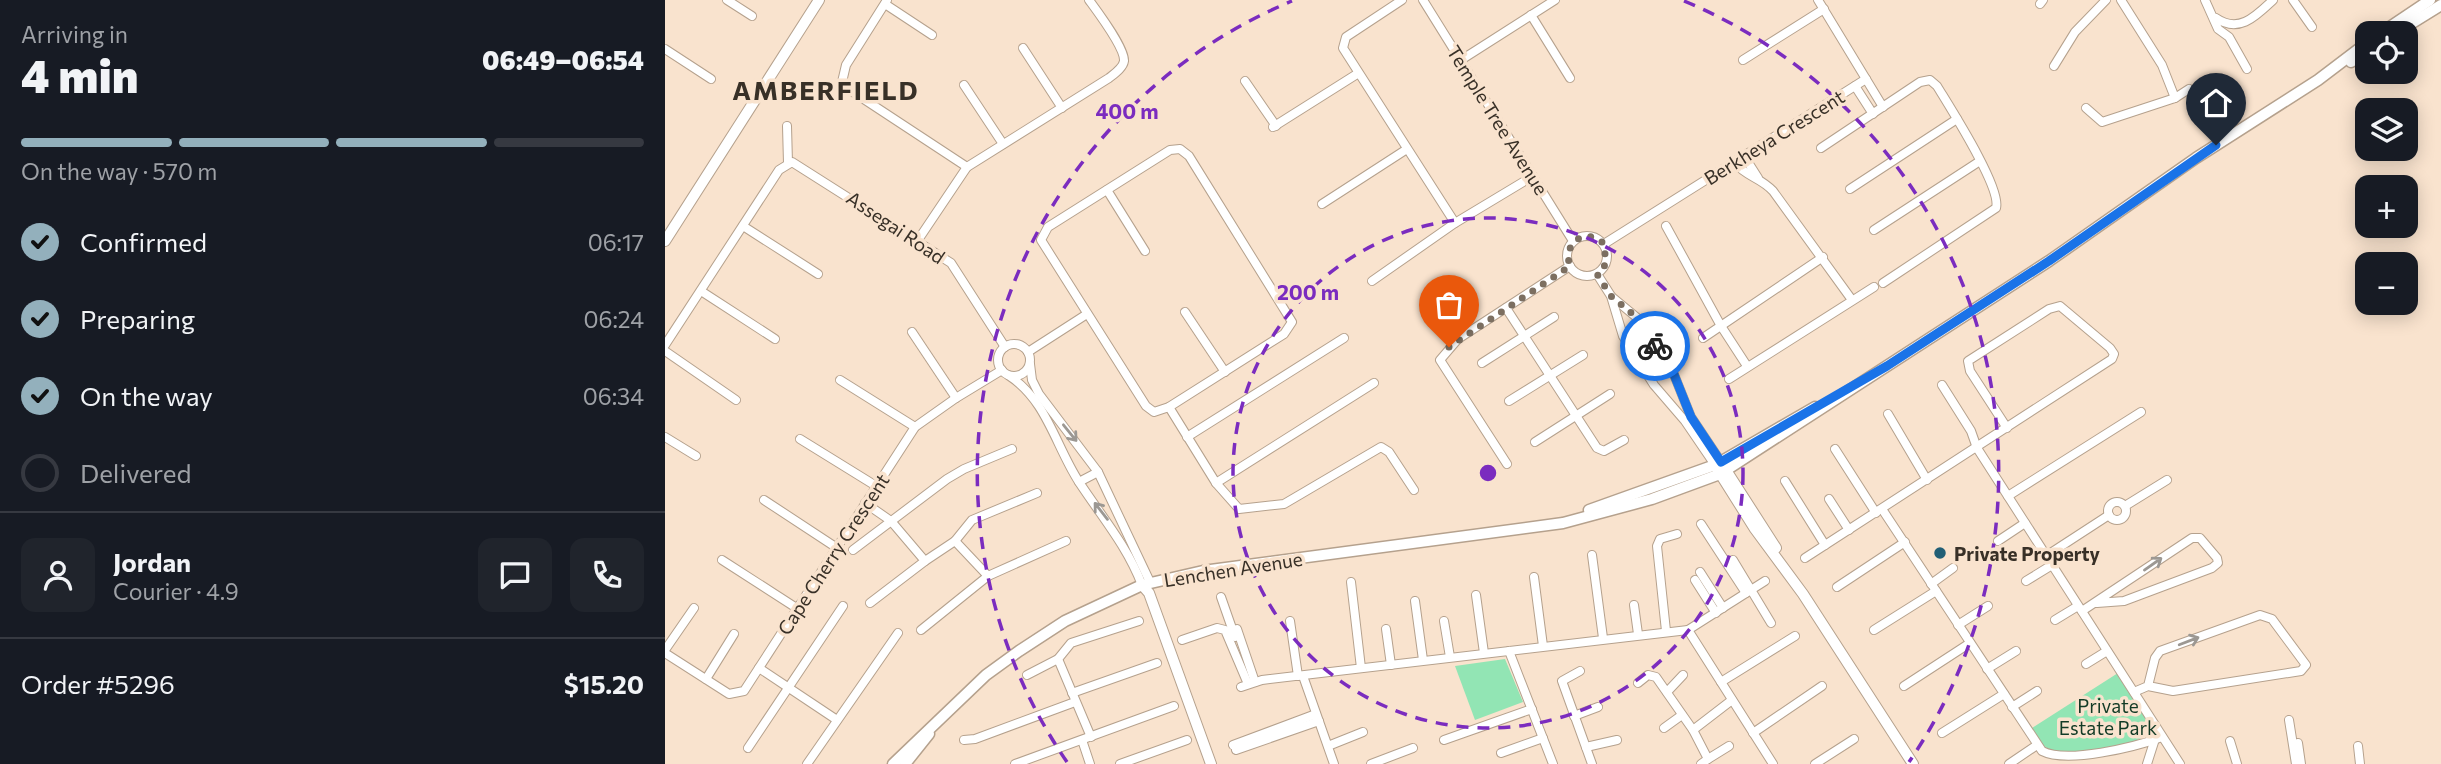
<!DOCTYPE html>
<html lang="en">
<head>
<meta charset="utf-8">
<style>
	body { margin:0; font-family:Commissioner,sans-serif; background:#20242c; color:#f1f3f6; height:100vh; display:flex; flex-direction:column; font-size:26px; white-space:nowrap }
	* { box-sizing:border-box; margin:0 }
	p { font-size:23px; color:#9ea1a6 }
	.icon { flex:none; width:38px; height:38px; fill:none; stroke:currentColor; stroke-width:2; stroke-linecap:round; stroke-linejoin:round }
	.map { position:relative; flex:1; overflow:hidden }
	.details { display:flex; flex-direction:column; background:#171b24; width:665px }
	.details>* { flex:none }
	.buttons { position:absolute; left:1690px; top:21px; display:grid; gap:14px }
	.buttons a { display:grid; place-items:center; width:63px; height:63px; border-radius:14px; background:#171b24; box-shadow:0 4px 18px #0003; font-size:35px }
	.pin { position:absolute; display:grid; place-items:center; width:60px; height:60px; color:#fff; margin:-72px -30px; border-radius:50% 50% 50% 0; rotate:-45deg; box-shadow:0 0 7px #0007 }
	.pin .icon { rotate:45deg }
	.courier { position:absolute; display:grid; place-items:center; width:70px; height:70px; margin:-35px; border:5px solid #1a73e8; border-radius:50%; background:#fff; color:#222; box-shadow:0 2px 9px #0007 }
	.head em { font-style:normal; font-weight:800 }
	.head div { display:flex; flex-direction:column-reverse }
	.head { display:flex; align-items:center; justify-content:space-between; height:119px; padding:0 21px }
	h1 { font-size:46px; font-weight:800; line-height:52px }
	.bar { display:grid; grid-template-columns:repeat(4,1fr); gap:10px 7px; align-content:center; height:84px; padding:0 21px }
	.bar i { height:9px; border-radius:5px; background:#363941 }
	.bar .selected { background:#93b0bc }
	.bar p { grid-column:span 4 }
	.line { display:flex; align-items:center; gap:18px; padding:0 21px; border-top:2px solid #363941 }
	.line div { flex:1 }
	.round { display:grid; place-items:center; flex:none; width:74px; height:74px; border-radius:14px; background:#20242c }
	ol { padding:0 21px; list-style:none }
	li { display:flex; align-items:center; gap:21px; height:77px }
	li p { margin-inline-start:auto }
	li .icon { padding:7px; border-radius:50%; background:#93b0bc; color:#111; stroke-width:4 }
	li:last-child { color:#9ea1a6 }
	li i { width:38px; height:38px; border:4px solid #363941; border-radius:50% }
	main { display:flex; flex:1; min-height:0 }
	.map>svg:first-child { display:block }
	.green { fill:#92e5b4 }
	.lines { fill:none; stroke-linecap:round; stroke-linejoin:round }
	.minor-casing { stroke:#b5a18d; stroke-width:10 }
	.tertiary-casing { stroke:#b5a18d; stroke-width:12 }
	.secondary-casing { stroke:#b5a18d; stroke-width:13 }
	.minor { stroke:#fff; stroke-width:8 }
	.tertiary { stroke:#fff; stroke-width:10 }
	.secondary { stroke:#fff; stroke-width:10 }
	.oneway { stroke:#9c9893 }
	.done { stroke:#7c6f61; stroke-width:7; stroke-dasharray:0 12.6 }
	.route { stroke:#1a73e8; stroke-width:9 }
	.ring { fill:none; stroke:#7b2cbf; stroke-width:3.5; stroke-dasharray:12 9 }
	.poi-dot { fill:#215e75; stroke:#f9e3ce; stroke-width:2.5 }
	.labels { text-anchor:middle; dominant-baseline:central; stroke-width:7; stroke-linejoin:round; paint-order:stroke }
	.street-label { font-size:19px; fill:#383027; stroke:#f9e3ce }
	.poi-label { font-size:19px; font-weight:bold; fill:#383027; stroke:#f9e3ce; text-anchor:start }
	.park-label { font-size:19px; fill:#123b26; stroke:#f9e3ce }
	.district-label { font-size:26px; font-weight:bold; letter-spacing:2px; fill:#383027; stroke:#f9e3ce }
	.centre { fill:#7b2cbf; stroke:#f9e3ce; stroke-width:3.5 }
	.ring-label { font-size:21px; text-anchor:middle; font-weight:bold; fill:#7b2cbf; stroke:#f9e3ce; stroke-width:7; stroke-linejoin:round; paint-order:stroke }
</style>
</head>
<body>
<main>
<section class="details">
<div class="head"><div><h1>4 min</h1><p>Arriving in</p></div><em>06:49–06:54</em></div>
<div class="bar"><i class="selected"></i><i class="selected"></i><i class="selected"></i><i></i><p>On the way · 570 m</p></div>
<ol>
<li><svg class="icon" aria-label="check" viewBox="0 0 24 24"><path d="M5 12l5 5 9-10"/></svg>Confirmed<p>06:17</p></li>
<li><svg class="icon" aria-label="check" viewBox="0 0 24 24"><path d="M5 12l5 5 9-10"/></svg>Preparing<p>06:24</p></li>
<li><svg class="icon" aria-label="check" viewBox="0 0 24 24"><path d="M5 12l5 5 9-10"/></svg>On the way<p>06:34</p></li>
<li><i></i>Delivered</li>
</ol>
<div class="line" style="height:126px"><a class="round"><svg class="icon" aria-label="person" viewBox="0 0 24 24"><circle cx="12" cy="8" r="4"/><path d="M4 21q1-7 8-7t8 7"/></svg></a><div><b>Jordan</b><p>Courier · 4.9</p></div><a class="round"><svg class="icon" aria-label="chat" viewBox="0 0 24 24"><path d="M4 5h16v11H9l-5 4z"/></svg></a><a class="round"><svg class="icon" aria-label="phone" viewBox="0 0 24 24"><path d="M5 4h4l2 5-3 2q2 4 5 5l2-3 5 2v4C11 20 4 13 5 4z"/></svg></a></div>
<div class="line" style="height:91px"><div>Order #5296</div><b>$15.20</b></div>
</section>
<div class="map">
<svg width="1776" height="764" viewBox="0 0 1776 764">
	<rect width="100%" height="100%" fill="#f9e3ce"/>
	<g class="green">
		<path d="M840,659l18,43 -48,18 -20,-54z"/>
		<path d="M1453,673l31,49 -3,13c-15,12 -80,22 -97,14 -8,-3 -12,-13 -17,-21z"/>
	</g>
	<g class="lines">
		<g class="minor-casing">
			<g id="minor">
				<path d="M62,0l25,16"/>
				<path d="M222,0l-41,65 -4,17 11,10 114,75"/>
				<path d="M737,0l-56,37 -3,11 112,175"/>
				<path d="M758,0l150,241"/>
				<path d="M1153,0l65,107"/>
				<path d="M1456,0l41,65 13,33"/>
				<path d="M1540,0l13,29 11,8 18,32"/>
				<path d="M1628,0l19,27"/>
				<path d="M220,4l47,31"/>
				<path d="M1375,4l3,-4"/>
				<path d="M866,15l39,63"/>
				<path d="M1551,18c23,16 40,-2 57,-18"/>
				<path d="M358,48l39,60"/>
				<path d="M0,49l46,30"/>
				<path d="M796,60l94,-60"/>
				<path d="M1078,60l81,-51"/>
				<path d="M1389,66l21,-34 31,-32"/>
				<path d="M580,81l31,45"/>
				<path d="M299,85l39,59"/>
				<path d="M1190,86l18,28"/>
				<path d="M1421,108l16,14 73,-24 14,-9"/>
				<path d="M122,126l1,37"/>
				<path d="M608,127l84,-53"/>
				<path d="M1156,148l99,-66 10,-2 7,6c12,20 65,102 59,122l-113,75"/>
				<path d="M515,149l9,7 103,166 -8,12 -115,73 -15,5 -8,-6 -105,-166 7,-13 122,-77z"/>
				<path d="M1079,156l14,22"/>
				<path d="M1069,162c12,15 26,15 39,29l79,109"/>
				<path d="M1185,189l107,-70"/>
				<path d="M442,190l38,61"/>
				<path d="M657,204l85,-55"/>
				<path d="M78,226l75,48"/>
				<path d="M1001,226l55,100 26,40"/>
				<path d="M1209,230l106,-69"/>
				<circle cx="922" cy="256" r="20"/>
				<path d="M253,240l49,-73 142,-89c5,-4 14,-10 15,-17 1,-13 -27,-50 -35,-61"/>
				<path d="M939,244l262,-165"/>
				<path d="M932,274l14,22 12,40 31,49 31,36 30,44"/>
				<path d="M707,281l83,-58 78,-47"/>
				<path d="M36,291l74,48"/>
				<path d="M947,297l29,24 32,51 18,45 30,45"/>
				<path d="M841,308l91,140 7,3 20,-11"/>
				<path d="M520,312l40,60"/>
				<path d="M247,332l44,66"/>
				<path d="M1038,338l120,-81"/>
				<circle cx="349" cy="360" r="16"/>
				<path d="M0,345l114,-175 13,-8 159,101 54,84"/>
				<path d="M965,346l18,-12"/>
				<path d="M0,351l71,49"/>
				<path d="M363,352l59,-38"/>
				<path d="M817,363l72,-46"/>
				<path d="M365,364l2,16 7,14 59,78 52,110"/>
				<path d="M980,370l18,-12"/>
				<path d="M343,375c39,25 47,70 71,107 23,35 48,64 63,103"/>
				<path d="M1064,379l145,-92"/>
				<path d="M175,380l75,47"/>
				<path d="M1277,385l29,46 6,17 203,316"/>
				<path d="M844,401l74,-46"/>
				<path d="M504,407l47,76 23,26 45,-5 97,-57 8,5 25,38"/>
				<path d="M1223,414l39,66"/>
				<path d="M0,437l31,19"/>
				<path d="M522,437l157,-99"/>
				<path d="M135,439l76,47"/>
				<path d="M870,442l75,-48"/>
				<path d="M1170,449l41,64"/>
				<path d="M842,464l-67,-104 18,-21 112,-73"/>
				<path d="M1120,481l40,64"/>
				<path d="M414,482l19,-10"/>
				<path d="M551,483l158,-100"/>
				<path d="M1343,496l133,-84"/>
				<path d="M1164,499l20,31"/>
				<path d="M99,500l73,48"/>
				<circle cx="1452" cy="511" r="9"/>
				<path d="M200,503l26,18 34,40 -55,42"/>
				<path d="M1460,506l42,-26"/>
				<path d="M1217,509l160,242c25,13 93,-4 120,-14"/>
				<path d="M1036,524l45,69"/>
				<path d="M1333,541l27,-18"/>
				<path d="M188,550l94,-71 17,-10 48,-20"/>
				<path d="M927,555l11,83"/>
				<path d="M1381,556l63,-41"/>
				<path d="M1140,558l307,-199 2,-5 -4,-6 -50,-42 -11,3 -81,52 2,10 37,57"/>
				<path d="M57,560l76,49"/>
				<path d="M1068,560l38,63"/>
				<path d="M260,561l30,-20 17,-21 65,-27"/>
				<path d="M1035,572l23,36"/>
				<path d="M323,576l78,-35"/>
				<path d="M869,577l9,69"/>
				<path d="M1030,580l21,33"/>
				<path d="M1361,581l26,-16"/>
				<path d="M686,582l10,86"/>
				<path d="M1266,584l22,-16"/>
				<path d="M1172,587l68,-45"/>
				<path d="M811,595l8,58"/>
				<path d="M556,597l14,40"/>
				<path d="M750,601l8,59"/>
				<path d="M969,605l4,29"/>
				<path d="M1417,611l110,-73h8l17,20 1,5 -6,5 -88,33 -27,2"/>
				<path d="M1390,620l23,-14"/>
				<path d="M625,621l8,55"/>
				<path d="M779,621l6,36"/>
				<path d="M1293,625l30,-19"/>
				<path d="M572,629l18,53"/>
				<path d="M721,629l5,36"/>
				<path d="M256,630l67,-54 -33,-35"/>
				<path d="M1023,630l85,134"/>
				<path d="M1209,630l62,-39"/>
				<path d="M1001,631l-9,-85 3,-7 17,-5"/>
				<path d="M517,640l35,-12 8,2 23,54"/>
				<path d="M0,650l29,-42"/>
				<path d="M844,651l44,113"/>
				<path d="M0,653l64,41 15,-3 171,-264 41,-29 46,-28"/>
				<path d="M1421,664l21,-13"/>
				<path d="M94,668l78,52"/>
				<path d="M1322,669l29,-18"/>
				<path d="M915,671l-18,10 30,83"/>
				<path d="M362,675l31,-16"/>
				<path d="M638,676l31,88"/>
				<path d="M41,679l28,-45"/>
				<path d="M1056,682l74,-46"/>
				<path d="M973,683l10,-8 8,2 37,53 39,-30"/>
				<path d="M1239,686l66,-43"/>
				<path d="M576,687l21,-7 426,-50 77,-49"/>
				<path d="M1002,692l16,-17"/>
				<path d="M1469,692l14,-6 25,5 128,-20 5,-6 -34,-46 -12,-4 -100,36 -5,7 -7,28"/>
				<path d="M407,693l85,-30"/>
				<path d="M1347,707l25,-16"/>
				<path d="M909,716l24,-9"/>
				<path d="M1624,720l7,44"/>
				<path d="M999,728l18,-13"/>
				<path d="M1028,730l15,29 -7,5"/>
				<path d="M1088,733l69,-47"/>
				<path d="M1277,733l62,-39"/>
				<path d="M426,737l-33,-78 13,-16 68,-22"/>
				<path d="M299,740l11,-1 100,-37"/>
				<path d="M417,740l8,24"/>
				<path d="M779,740l88,-31"/>
				<path d="M1565,741l7,23"/>
				<path d="M1633,743l3,21"/>
				<path d="M568,745l83,-31"/>
				<path d="M663,746l35,-14"/>
				<path d="M1693,746l2,18"/>
				<path d="M921,747l31,-7"/>
				<path d="M83,748l95,-142"/>
				<path d="M571,750l83,-29"/>
				<path d="M836,753l42,-15"/>
				<path d="M1043,759l21,-13"/>
				<path d="M142,764l91,-131"/>
				<path d="M350,764l159,-58"/>
				<path d="M455,764l67,-24"/>
				<path d="M706,764l42,-16"/>
				<path d="M1150,764l39,-25"/>
				<path d="M1344,764l28,-19"/>
				<path d="M1482,764l8,-25"/>
			</g>
		</g>
		<g class="tertiary-casing">
			<g id="tertiary">
				<path d="M0,241l154,-241"/>
				<path d="M1057,464l54,84"/>
				<path d="M1051,467l39,62 48,65 110,170"/>
				<path d="M477,585l7,8 62,171"/>
			</g>
		</g>
		<g class="secondary-casing">
			<g id="secondary">
				<path d="M1716,33l49,-33"/>
				<path d="M1731,33l45,-28"/>
				<path d="M1686,62l17,-11"/>
				<path d="M924,510l126,-45 100,-58"/>
				<path d="M228,764l93,-89 33,-24 46,-30 77,-36 61,-14 360,-48 89,-24 68,-25 329,-213 147,-103 122,-78 50,-38"/>
				<path d="M240,764l24,-30"/>
			</g>
		</g>
		<use href="#minor" class="minor"/>
		<use href="#tertiary" class="tertiary"/>
		<use href="#secondary" class="secondary"/>
	</g>
	<defs><path id="oneway-shaft" d="M-6 0H5M1.5-3L5.5 0L1.5 3" fill="none" stroke-width="1.6" stroke-linecap="round" stroke-linejoin="round" transform="scale(1.75)"/></defs>
	<g class="oneway">
		<use href="#oneway-shaft" transform="translate(405 433) rotate(51)"/>
		<use href="#oneway-shaft" transform="translate(436 511) rotate(-128)"/>
		<use href="#oneway-shaft" transform="translate(1488 564) rotate(-35)"/>
		<use href="#oneway-shaft" transform="translate(1524 641) rotate(-21)"/>
	</g>
	<g class="lines">
		<path class="done" d="M784,347l121,-81c-8,-23 16,-40 34,-22l2,20 -9,10 14,22 29,24 15,26"/>
		<path class="route" d="M990,346l18,26 18,45 30,45 166,-96 162,-105 167,-116"/>
	</g>
	<g class="ring">
		<circle cx="823" cy="473" r="255"/>
		<path d="M402 762A511 511 0 0 1 627 1M1019 1A511 511 0 0 1 1244 762"/>
	</g>
	<circle class="poi-dot" cx="1275" cy="553" r="7"/>
	<g class="labels">
		<g class="street-label">
			<text transform="translate(833 120) rotate(58)">Temple Tree Avenue</text>
			<text transform="translate(1109 137) rotate(-32)">Berkheya Crescent</text>
			<text transform="translate(231 227) rotate(34)">Assegai Road</text>
			<text transform="translate(168 554) rotate(-57)">Cape Cherry Crescent</text>
			<text transform="translate(568 569) rotate(-9)">Lenchen Avenue</text>
		</g>
		<g class="poi-label">
			<text x="1289" y="553">Private Property</text>
		</g>
		<g class="park-label">
			<text x="1443" y="705">Private<tspan x="1443" dy="22">Estate Park</tspan></text>
		</g>
		<g class="district-label">
			<text x="161" y="89">AMBERFIELD</text>
		</g>
	</g>
	<circle cx="823" cy="473" r="10" class="centre"/>
	<g class="ring-label">
		<text x="462" y="119">400 m</text>
		<text x="643" y="300">200 m</text>
	</g>
</svg>
<div class="buttons">
<a><svg class="icon" aria-label="locate" viewBox="0 0 24 24"><circle cx="12" cy="12" r="6"/><path d="M12 2v4M12 18v4M2 12h4M18 12h4"/></svg></a>
<a><svg class="icon" aria-label="layers" viewBox="0 0 24 24"><path d="M12 4l9 5-9 5-9-5zM3 14l9 5 9-5"/></svg></a>
<a>+</a>
<a>−</a>
</div>
<div class="pin" style="left:784px;top:347px;background:#ea580c"><svg class="icon" aria-label="bag" viewBox="0 0 24 24"><path d="M5 8h14l-1 12H6zM9 8a3 3 0 0 1 6 0"/></svg></div>
<div class="pin" style="left:1551px;top:145px;background:#1f2937"><svg class="icon" aria-label="home" viewBox="0 0 24 24"><path d="M3 11l9-7 9 7M6 9v11h12V9"/></svg></div>
<div class="courier" style="left:990px;top:346px"><svg class="icon" aria-label="bike" viewBox="0 0 24 24"><circle cx="6" cy="16" r="4"/><circle cx="18" cy="16" r="4"/><path d="M6 16l4-8h5l3 8M10 8l3 8H6M13 5h3"/></svg></div>
</div>
</main>
</body>
</html>
